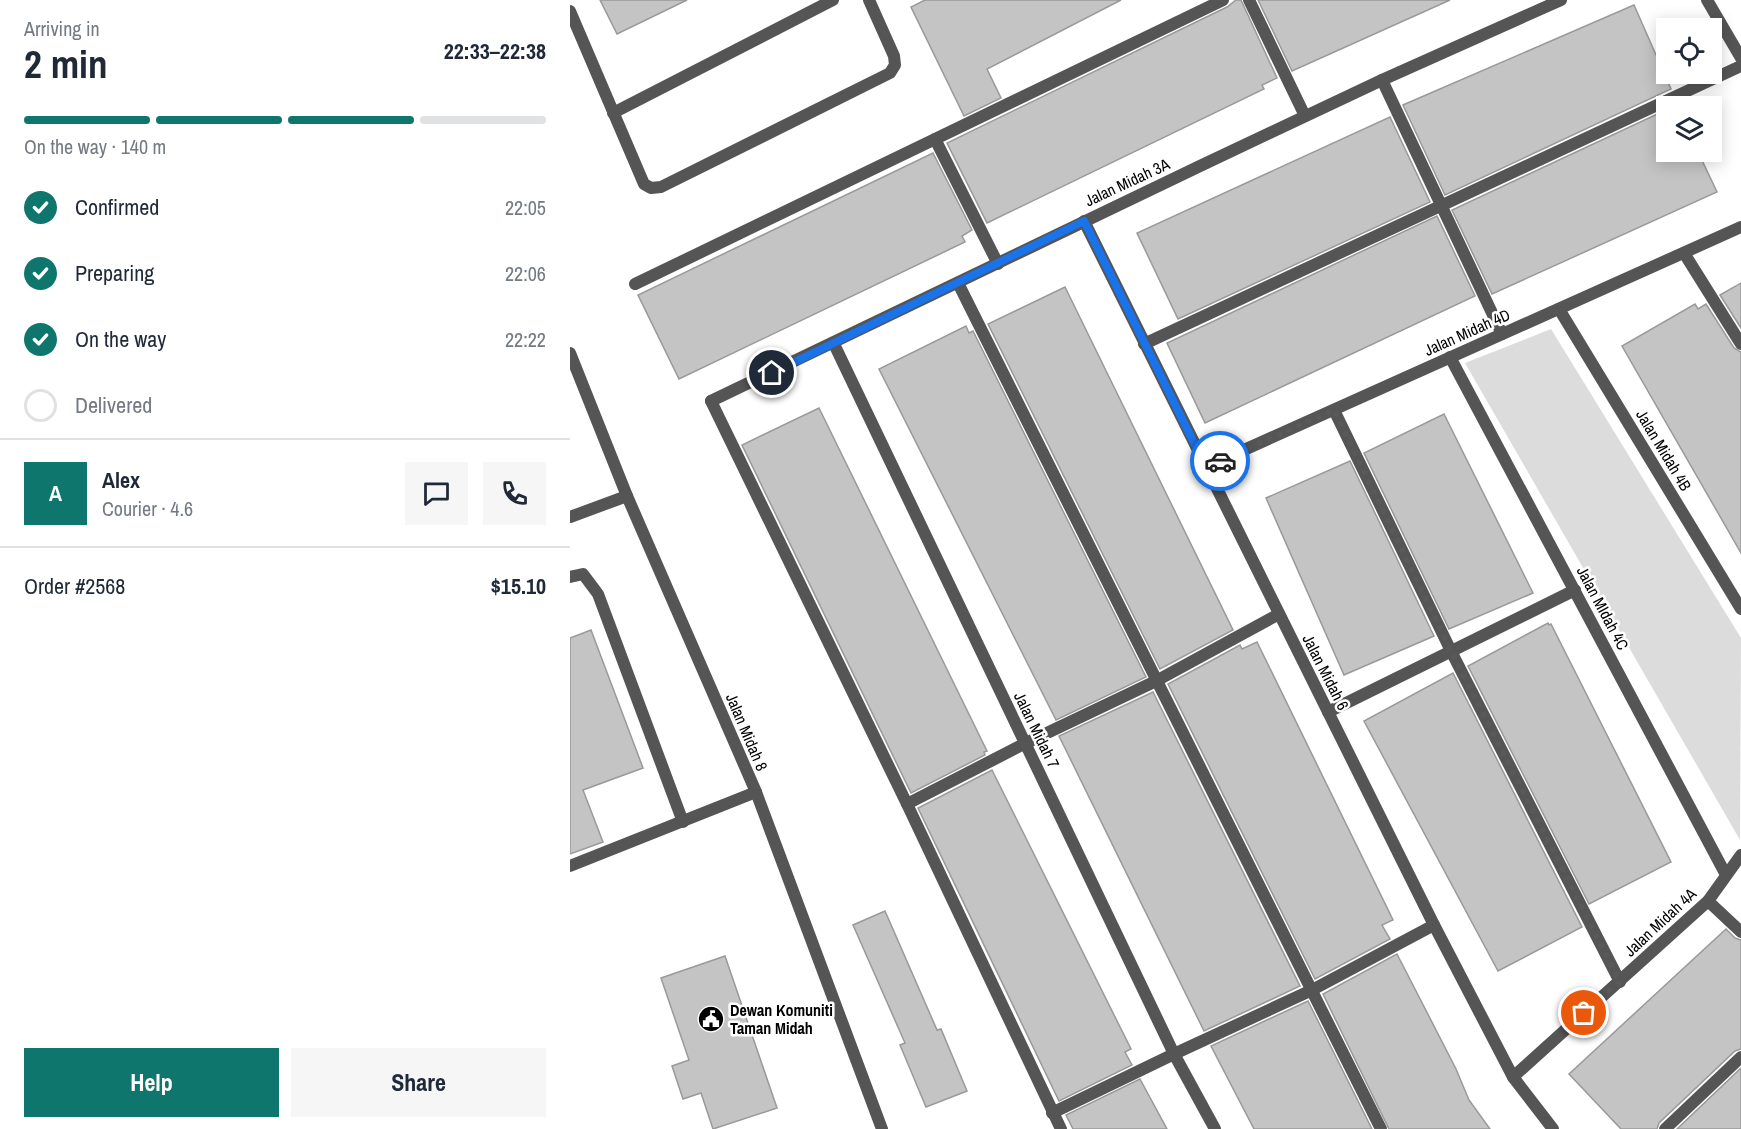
<!DOCTYPE html>
<html lang="en">
<head>
<meta charset="utf-8">
<style>
	body { margin:0; font-family:"Archivo Narrow",sans-serif; background:#f6f6f7; color:#1f2937; height:100vh; display:flex; flex-direction:column; font-size:22px; white-space:nowrap }
	* { box-sizing:border-box; margin:0 }
	p { font-size:20px; color:#747a83 }
	.icon { flex:none; width:33px; height:33px; fill:none; stroke:currentColor; stroke-width:2; stroke-linecap:round; stroke-linejoin:round }
	.map { position:relative; flex:1; overflow:hidden }
	.sheet { display:flex; flex-direction:column; background:#fff; width:570px }
	.sheet>* { flex:none }
	.fabs { position:absolute; left:1086px; top:18px; display:grid; gap:12px }
	.fabs a { display:grid; place-items:center; width:66px; height:66px; border-radius:0px; background:#fff; box-shadow:0 3px 15px #0003; font-size:30px }
	.pin { position:absolute; display:grid; place-items:center; width:51px; height:51px; color:#fff; margin:-26px; border:3px solid #fff; border-radius:50%; box-shadow:0 2px 6px #0007 }
	.courier { position:absolute; display:grid; place-items:center; width:60px; height:60px; margin:-30px; border:4px solid #1a73e8; border-radius:50%; background:#fff; color:#222; box-shadow:0 2px 8px #0007 }
	.summary em { font-style:normal; font-weight:700 }
	.summary div { display:flex; flex-direction:column-reverse }
	.summary { display:flex; align-items:center; justify-content:space-between; height:102px; padding:0 24px }
	h1 { font-size:39px; font-weight:700; line-height:45px }
	.bar { display:grid; grid-template-columns:repeat(4,1fr); gap:9px 6px; align-content:center; height:72px; padding:0 24px }
	.bar i { height:8px; border-radius:4px; background:#e0e1e3 }
	.bar .active { background:#0f766e }
	.bar p { grid-column:span 4 }
	.line { display:flex; align-items:center; gap:15px; padding:0 24px; border-top:2px solid #e0e1e3 }
	.line div { flex:1 }
	.round { display:grid; place-items:center; flex:none; width:63px; height:63px; border-radius:0px; background:#f6f6f7 }
	ol { padding:0 24px; list-style:none }
	li { display:flex; align-items:center; gap:18px; height:66px }
	li p { margin-inline-start:auto }
	li .icon { padding:6px; border-radius:50%; background:#0f766e; color:#fff; stroke-width:4 }
	li:last-child { color:#747a83 }
	li i { width:33px; height:33px; border:3px solid #e0e1e3; border-radius:50% }
	.button { display:flex; gap:12px; margin-top:auto; padding:12px 24px }
	.button a { flex:1; height:69px; border-radius:0px; background:#0f766e; color:#fff; font-size:24px; font-weight:700; line-height:69px; text-align:center }
	.button a+a { background:#f6f6f7; color:#1f2937 }
	main { display:flex; flex:1; min-height:0 }
	.map>svg:first-child { display:block }
	.green { fill:#dcdcdc }
	.building { fill:#c4c4c4; stroke:#999; stroke-width:1.5 }
	.lines { fill:none; stroke-linecap:round; stroke-linejoin:round }
	.lane { stroke:#555; stroke-width:12 }
	.street { stroke:#555; stroke-width:12 }
	.done { stroke:#595959; stroke-width:6; stroke-dasharray:0 10.8 }
	.route { stroke:#1a73e8; stroke-width:8 }
	.labels { text-anchor:middle; dominant-baseline:central; stroke-width:5; stroke-linejoin:round; paint-order:stroke }
	.street-label { font-size:16px; fill:#000; stroke:#fff }
	.poi-label { font-size:16px; font-weight:bold; fill:#000; stroke:#fff; text-anchor:start }
</style>
</head>
<body>
<main>
<section class="sheet">
<div class="summary"><div><h1>2 min</h1><p>Arriving in</p></div><em>22:33–22:38</em></div>
<div class="bar"><i class="active"></i><i class="active"></i><i class="active"></i><i></i><p>On the way · 140 m</p></div>
<ol>
<li><svg class="icon" aria-label="check" viewBox="0 0 24 24"><path d="M5 12l5 5 9-10"/></svg>Confirmed<p>22:05</p></li>
<li><svg class="icon" aria-label="check" viewBox="0 0 24 24"><path d="M5 12l5 5 9-10"/></svg>Preparing<p>22:06</p></li>
<li><svg class="icon" aria-label="check" viewBox="0 0 24 24"><path d="M5 12l5 5 9-10"/></svg>On the way<p>22:22</p></li>
<li><i></i>Delivered</li>
</ol>
<div class="line" style="height:108px"><b class="round" style="background:#0f766e;color:#fff">A</b><div><b>Alex</b><p>Courier · 4.6</p></div><a class="round"><svg class="icon" aria-label="chat" viewBox="0 0 24 24"><path d="M4 5h16v11H9l-5 4z"/></svg></a><a class="round"><svg class="icon" aria-label="phone" viewBox="0 0 24 24"><path d="M5 4h4l2 5-3 2q2 4 5 5l2-3 5 2v4C11 20 4 13 5 4z"/></svg></a></div>
<div class="line" style="height:78px"><div>Order #2568</div><b>$15.10</b></div>
<div class="button"><a>Help</a><a>Share</a></div>
</section>
<div class="map">
<svg width="1171" height="1129" viewBox="0 0 1171 1129">
	<rect width="100%" height="100%" fill="#fff"/>
	<path class="green" d="M981,329l190,309 -1,202 -275,-477z"/>
	<g class="building">
		<path d="M30,0h87l-70,34z"/>
		<path d="M355,0h196l-134,69 14,29 -37,18 -53,-109z"/>
		<path d="M666,0h5l36,78 -15,7 2,4 -277,134 -40,-80 280,-136z"/>
		<path d="M688,0h192l-158,71z"/>
		<path d="M1064,5l37,84 -226,106 -42,-90z"/>
		<path d="M1096,110v42h32l19,40 -225,102 -40,-84z"/>
		<path d="M820,117l40,85 -252,117 -41,-86z"/>
		<path d="M363,153l39,77 -10,6 3,6 -286,137 -41,-84z"/>
		<path d="M867,216l38,80 -270,127 -38,-80z"/>
		<path d="M1171,283v45l-21,-33z"/>
		<path d="M495,287l168,343 -73,39 -172,-345z"/>
		<path d="M1125,304l3,5 8,-5 28,44 7,4v201l-119,-207z"/>
		<path d="M396,326l3,7 4,-2 173,346 -90,43 -177,-351z"/>
		<path d="M249,408l168,343 -3,1 1,3 -74,38 -169,-348z"/>
		<path d="M874,414l89,179 -84,36 -85,-176z"/>
		<path d="M780,461l84,175 -90,39 -78,-177z"/>
		<path d="M978,623l1,2 2,-1 120,238 -82,42 -121,-238z"/>
		<path d="M21,630l52,138 -60,22 20,52 -33,12v-216z"/>
		<path d="M687,642l136,278 -11,5 8,14 -75,40 -147,-295 72,-39 2,4z"/>
		<path d="M883,673l129,254 -84,44 -134,-250z"/>
		<path d="M583,692l147,294 -96,45 -145,-295z"/>
		<path d="M422,770l139,279 -6,3 7,13 -73,36 -141,-293z"/>
		<path d="M315,911l52,119 4,-1 26,62 -41,16 -26,-62 5,-2 -52,-118z"/>
		<path d="M1156,929l9,9 6,2v109l-6,2 -76,72 -2,6h-36l-52,-55z"/>
		<path d="M827,954l59,115 13,31 21,29h-101l-66,-135z"/>
		<path d="M155,956l52,152 -64,21 -12,-36 -18,6 -11,-33 17,-6 -28,-82z"/>
		<path d="M738,1001l64,128h-118l-43,-83z"/>
		<path d="M1171,1068v61h-64z"/>
		<path d="M570,1079l27,50h-94l-7,-14z"/>
	</g>
	<g class="lines">
		<g class="lane">
			<path d="M679,0l56,116"/>
			<path d="M0,11l74,173 7,4 10,-1 229,-114 5,-8 -1,-9 -25,-56"/>
			<path d="M812,80l120,254"/>
			<path d="M43,113l220,-113"/>
			<path d="M365,139l63,125"/>
			<path d="M1114,253l57,91"/>
			<path d="M388,283l423,846"/>
			<path d="M65,284l588,-284"/>
			<path d="M574,344l597,-278"/>
			<path d="M141,401l196,403 154,325"/>
			<path d="M764,410l117,241 169,331"/>
			<path d="M0,577l13,-3 15,20 85,228"/>
			<path d="M758,712l247,-122"/>
			<path d="M337,804l119,-61 130,-62 123,-67"/>
			<path d="M0,866l186,-74"/>
			<path d="M1138,901l33,31"/>
			<path d="M482,1113l122,-59 138,-64 122,-65"/>
			<path d="M1095,1129l76,-72"/>
		</g>
		<g class="street">
			<path d="M1137,0l34,58"/>
			<path d="M514,221l350,704 79,152 40,52"/>
			<path d="M989,309l182,300"/>
			<path d="M264,344l340,710 41,75"/>
			<path d="M0,353l57,143 129,296 126,337"/>
			<path d="M880,357l276,518"/>
			<path d="M141,401l489,-235 182,-86 179,-80"/>
			<path d="M636,467l535,-240"/>
			<path d="M0,517l57,-21"/>
			<path d="M943,1077l195,-176 33,-46"/>
		</g>
	</g>
	<g class="lines">
		<path class="done" d="M650,461l114,-51 117,241 169,331 -36,31"/>
		<path class="route" d="M202,373l312,-152 122,246 14,-6"/>
	</g>
	<defs>
		<g id="civic-disc" transform="scale(1.35)"><circle r="9.5" fill="#000" stroke="#fff"/><path d="M-.6-6.5H3V-4.5H.6V-3L4-1V1h2V6H-6V1h2V-1L-.6-3ZM-1.2 2.5V6h2.4V2.5Z" fill="#fff"/></g>
	</defs>
	<g fill-rule="evenodd">
		<use href="#civic-disc" x="141" y="1019"/>
	</g>
	<g class="labels">
		<g class="street-label">
			<text transform="translate(557 182) rotate(-25)">Jalan Midah 3A</text>
			<text transform="translate(897 332) rotate(-24)">Jalan Midah 4D</text>
			<text transform="translate(1094 450) rotate(59)">Jalan Midah 4B</text>
			<text transform="translate(1033 608) rotate(62)">Jalan MIdah 4C</text>
			<text transform="translate(756 672) rotate(63)">Jalan Midah 6</text>
			<text transform="translate(467 730) rotate(64)">Jalan Midah 7</text>
			<text transform="translate(177 732) rotate(67)">Jalan Midah 8</text>
			<text transform="translate(1090 922) rotate(-43)">Jalan Midah 4A</text>
		</g>
		<g class="poi-label">
			<text x="160" y="1010">Dewan Komuniti<tspan x="160" dy="18">Taman Midah</tspan></text>
		</g>
	</g>
</svg>
<div class="fabs">
<a><svg class="icon" aria-label="locate" viewBox="0 0 24 24"><circle cx="12" cy="12" r="6"/><path d="M12 2v4M12 18v4M2 12h4M18 12h4"/></svg></a>
<a><svg class="icon" aria-label="layers" viewBox="0 0 24 24"><path d="M12 4l9 5-9 5-9-5zM3 14l9 5 9-5"/></svg></a>
</div>
<div class="pin" style="left:1014px;top:1013px;background:#ea580c"><svg class="icon" aria-label="bag" viewBox="0 0 24 24"><path d="M5 8h14l-1 12H6zM9 8a3 3 0 0 1 6 0"/></svg></div>
<div class="pin" style="left:202px;top:373px;background:#1f2937"><svg class="icon" aria-label="home" viewBox="0 0 24 24"><path d="M3 11l9-7 9 7M6 9v11h12V9"/></svg></div>
<div class="courier" style="left:650px;top:461px"><svg class="icon" aria-label="car" viewBox="0 0 24 24"><path d="M5 17H2v-5l4-1 3-4h7l3 4 3 1v5h-3M9 17h6M6 11h13"/><circle cx="7" cy="17" r="2"/><circle cx="17" cy="17" r="2"/></svg></div>
</div>
</main>
</body>
</html>
